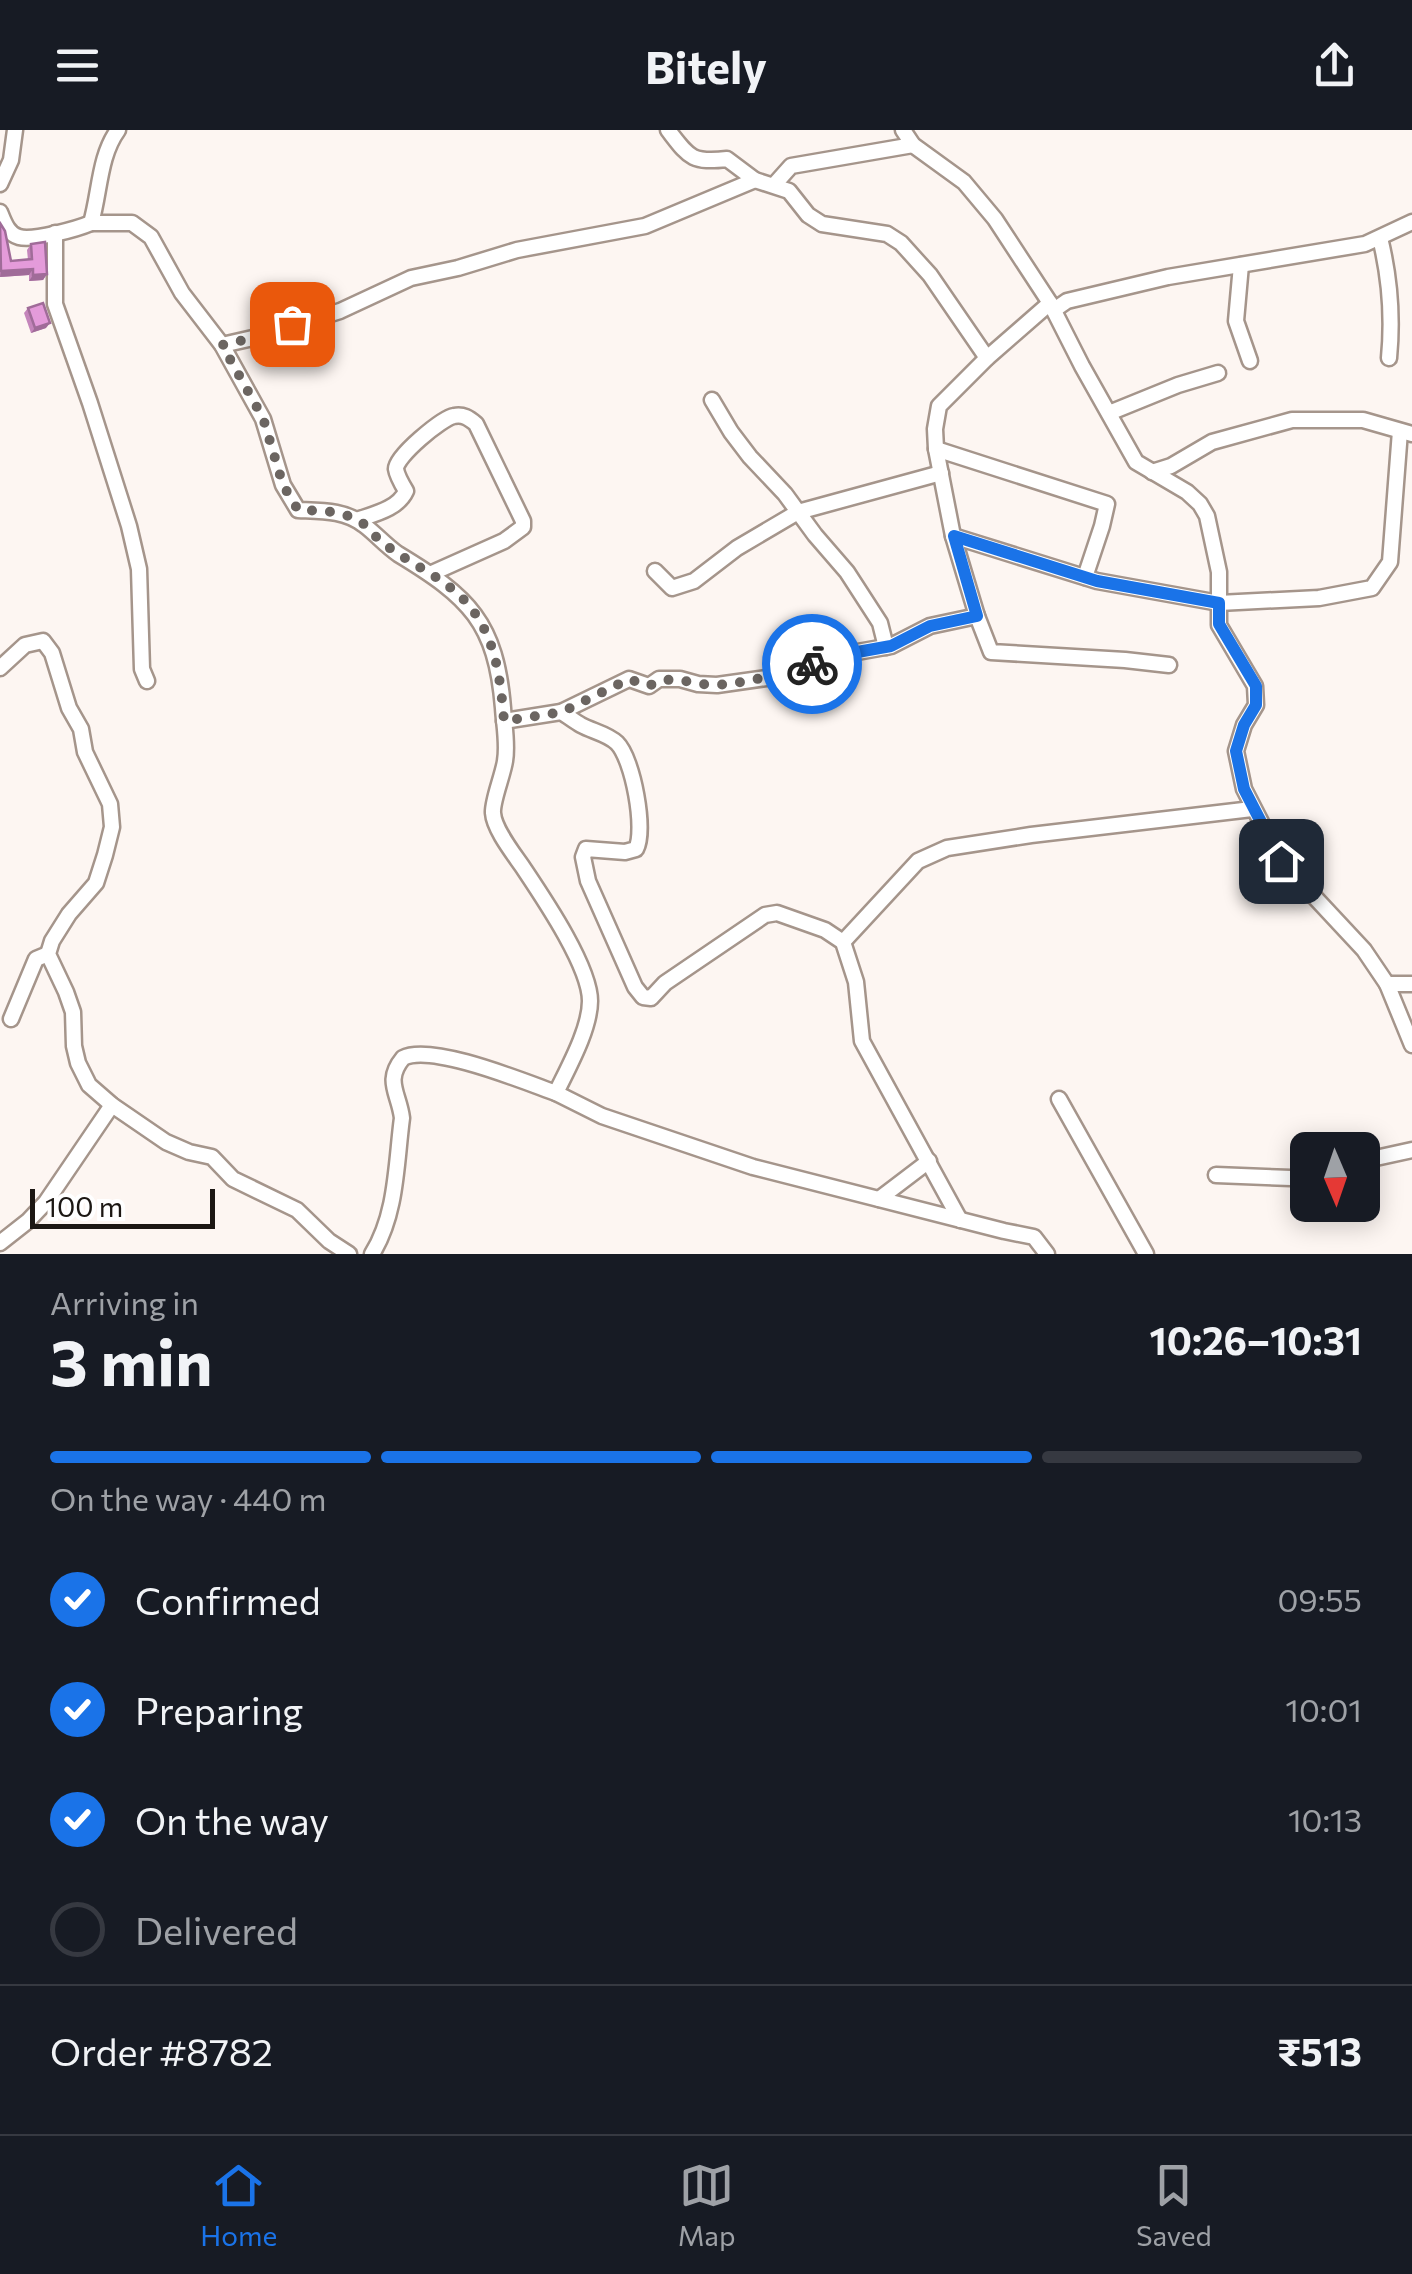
<!DOCTYPE html>
<html lang="en">
<head>
<meta charset="utf-8">
<style>
	body { margin:0; font-family:Commissioner,sans-serif; background:#242831; color:#f1f3f6; height:100vh; display:flex; flex-direction:column; font-size:38px; white-space:nowrap }
	* { box-sizing:border-box; margin:0 }
	p { font-size:32px; color:#9ea1a6 }
	.icon { flex:none; width:55px; height:55px; fill:none; stroke:currentColor; stroke-width:2; stroke-linecap:round; stroke-linejoin:round }
	.map { position:relative; height:1124px; overflow:hidden }
	.panel { display:flex; flex-direction:column; background:#171b24; flex:1 }
	.panel>* { flex:none }
	.needle { width:65px; rotate:178deg }
	.tools { position:absolute; left:1290px; top:1002px; display:grid; gap:20px }
	.tools a { display:grid; place-items:center; width:90px; height:90px; border-radius:15px; background:#171b24; box-shadow:0 5px 25px #0003; font-size:50px }
	.scale { position:absolute; left:30px; bottom:25px; width:185px; box-sizing:border-box; padding-left:10px; border:5px solid #1c1713; border-top:0; font-size:28px; line-height:35px; white-space:nowrap; color:#1c1713; -webkit-text-stroke:8px #fff; paint-order:stroke }
	.pin { position:absolute; display:grid; place-items:center; width:85px; height:85px; color:#fff; margin:-42px; border-radius:20px; box-shadow:0 5px 15px #0006 }
	.courier { position:absolute; display:grid; place-items:center; width:100px; height:100px; margin:-50px; border:8px solid #1a73e8; border-radius:50%; background:#fff; color:#222; box-shadow:0 2px 12px #0007 }
	.overview em { font-style:normal; font-weight:700 }
	.overview div { display:flex; flex-direction:column-reverse }
	.overview { display:flex; align-items:center; justify-content:space-between; height:170px; padding:0 50px }
	h1 { font-size:65px; font-weight:700; line-height:75px }
	.bar { display:grid; grid-template-columns:repeat(4,1fr); gap:15px 10px; align-content:center; height:120px; padding:0 50px }
	.bar i { height:12px; border-radius:8px; background:#363941 }
	.bar .current { background:#1a73e8 }
	.bar p { grid-column:span 4 }
	.line { display:flex; align-items:center; gap:25px; padding:0 50px; border-top:2px solid #363941 }
	.line div { flex:1 }
	ol { padding:0 50px; list-style:none }
	li { display:flex; align-items:center; gap:30px; height:110px }
	li p { margin-inline-start:auto }
	li .icon { padding:10px; border-radius:50%; background:#1a73e8; color:#fff; stroke-width:4 }
	li:last-child { color:#9ea1a6 }
	li i { width:55px; height:55px; border:5px solid #363941; border-radius:50% }
	header { display:flex; justify-content:space-between; align-items:center; height:130px; padding:0 50px; background:#171b24; font-size:45px; font-weight:700 }
	.menu { display:flex; justify-content:space-around; align-items:center; height:140px; border-top:2px solid #363941; background:#171b24; font-size:28px; color:#9ea1a6 }
	.menu a { display:grid; justify-items:center; gap:5px }
	.menu .current { color:#1a73e8 }
	.map>svg:first-child { display:block }
	.lines { fill:none; stroke-linecap:round; stroke-linejoin:round }
	.street-casing { stroke:#a5958b; stroke-width:19 }
	.street { stroke:#fff; stroke-width:14 }
	.wall { fill:#c485bb }
	.shaded-wall { fill:#a06c99 }
	.building { fill:#e49bda; stroke:#a06c99; stroke-width:2.5 }
	.done { stroke:#6b6561; stroke-width:10; stroke-dasharray:0 18 }
	.route { stroke:#1a73e8; stroke-width:12 }
</style>
</head>
<body>
<header><svg class="icon" aria-label="menu" viewBox="0 0 24 24"><path d="M4 6h16M4 12h16M4 18h16"/></svg>Bitely<svg class="icon" aria-label="share" viewBox="0 0 24 24"><path d="M12 15V3M7 8l5-5 5 5M5 13v7h14v-7"/></svg></header>
<div class="map">
<svg width="1412" height="1124" viewBox="0 0 1412 1124">
	<rect width="100%" height="100%" fill="#fdf6f2"/>
	<g class="lines">
		<g class="street-casing">
			<g id="street">
				<path d="M668,0c21,27 23,33 59,29l28,21 34,11 19,24 14,9 65,10 14,9 29,32 57,83"/>
				<path d="M903,0l10,15 51,37 31,37 55,84 32,63 54,96 51,30 13,12 7,12 12,56v53l36,61 1,19 -12,20 -8,26 8,38 37,72 83,89 23,34 25,61"/>
				<path d="M0,54l11,-24 4,-30"/>
				<path d="M774,55l17,-19 122,-21"/>
				<path d="M0,82c4,10 8,22 19,25 14,4 58,-8 72,-14 9,-31 8,-67 27,-93"/>
				<path d="M91,93h41l19,14 31,56 40,52 41,74 20,66 15,25c23,1 47,0 66,15 12,9 21,20 34,29 71,43 98,68 105,154 1,17 5,36 2,53 -2,14 -13,40 -12,52 1,16 20,40 29,53 20,30 68,100 68,135 0,28 -22,67 -34,92l46,23 151,51 251,64 30,6 13,17"/>
				<path d="M55,103v71l35,99 39,123 10,43 3,100 5,12"/>
				<path d="M1380,108c10,40 13,78 9,120"/>
				<path d="M1241,135l-5,56 14,40"/>
				<path d="M1050,173l-63,55 -48,48 -4,23 1,20 17,87 24,80 14,36 134,8 44,5"/>
				<path d="M1054,180l13,-9 101,-24 197,-33 47,-22"/>
				<path d="M222,215l35,-8 83,-26 71,-33 47,-10 59,-18 128,-24 110,-46"/>
				<path d="M712,270l19,32 19,25 35,37 30,41 32,37 33,51 6,24"/>
				<path d="M1109,283l69,-28 40,-12"/>
				<path d="M936,319l171,55 -5,22 -17,51"/>
				<path d="M1152,342l19,-6 41,-24 80,-22h71l49,14"/>
				<path d="M357,390c17,-6 41,-11 49,-29 -3,-5 -9,-15 -10,-22 -1,-12 46,-51 58,-53 9,-2 15,2 22,8l47,97v6l-19,14 -74,33"/>
				<path d="M953,406l144,45 122,22 100,-5 53,-10 18,-26 10,-131"/>
				<path d="M655,441l17,17 22,-7 43,-33 61,-36 143,-39"/>
				<path d="M0,538l25,-23 18,-4 9,12 17,55 12,21 4,23 25,52 2,23 -7,28 -9,28 -27,31 -17,27 -4,13 18,38 7,20 1,34 4,17 11,22 23,20 54,37 23,10 23,5 21,22 64,31 32,31 20,13"/>
				<path d="M561,582c7,4 13,9 20,13 11,6 27,9 36,18 16,16 29,87 19,106l-11,3 -39,-3 -3,8 5,24 47,106 8,10 8,1 14,-15 100,-68 12,-2 48,17 18,12 13,40 6,59 98,179"/>
				<path d="M504,591l57,-9 68,-33 20,7 10,-7h21l18,5 19,1 56,-8 62,-21 56,-10 39,-20 47,-10"/>
				<path d="M843,812l75,-81 29,-13 84,-13 221,-26"/>
				<path d="M1387,854h25"/>
				<path d="M11,889l25,-60 12,-5"/>
				<path d="M1059,969l87,155"/>
				<path d="M1362,1031l50,-11"/>
				<path d="M1216,1045l75,3 17,-4"/>
				<path d="M879,1069l50,-38"/>
				<path d="M0,1113l28,-22 18,-19 66,-97"/>
				<path d="M372,1124c25,-40 24,-91 30,-136 -3,-25 -18,-37 1,-60 28,-15 122,24 153,35"/>
			</g>
		</g>
		<use href="#street" class="street"/>
	</g>
	<g class="wall">
		<path d="M0,93l11,38 17,-1 -1,-10 4,-6 16,30 -4,6 -14,1v-6l-29,2z"/>
		<path d="M28,178l18,20 -15,5 -7,-20z"/>
	</g>
	<g class="shaded-wall">
		<path d="M33,139l-4,6 -29,2 1,-6z"/>
		<path d="M47,144l-4,6 -14,1 4,-6z"/>
		<path d="M50,193l-4,5 -15,5 4,-5z"/>
	</g>
	<g class="building">
		<path d="M0,93l5,8 6,30 21,-2 -1,-15 14,-2 2,32 -14,1v-6l-32,2z"/>
		<path d="M43,173l7,20 -15,5 -7,-20z"/>
	</g>
	<g class="lines">
		<path class="done" d="M292,194l-35,13 -35,8 41,73 20,67 15,25c24,1 47,0 67,15 8,7 13,16 22,21 23,17 50,29 71,48 37,34 42,80 46,127l58,-9 67,-33 20,7c23,-14 44,0 69,-1 32,-3 63,-11 94,-21"/>
		<path class="route" d="M812,534l23,-8 56,-10 39,-20 47,-10 -23,-80 143,45 122,22v21l37,62v19l-12,20 -8,26 8,38 37,72"/>
	</g>
</svg>
<div class="tools">
<a><svg class="needle" viewBox="-14 -14 28 28"><path d="M0-13l5 13h-10z" fill="#e53935"/><path d="M0 13l5-13h-10z" fill="#9ea1a6"/></svg></a>
</div>
<div class="scale">100 m</div>
<div class="pin" style="left:292px;top:194px;background:#ea580c"><svg class="icon" aria-label="bag" viewBox="0 0 24 24"><path d="M5 8h14l-1 12H6zM9 8a3 3 0 0 1 6 0"/></svg></div>
<div class="pin" style="left:1281px;top:731px;background:#1f2937"><svg class="icon" aria-label="home" viewBox="0 0 24 24"><path d="M3 11l9-7 9 7M6 9v11h12V9"/></svg></div>
<div class="courier" style="left:812px;top:534px"><svg class="icon" aria-label="bike" viewBox="0 0 24 24"><circle cx="6" cy="16" r="4"/><circle cx="18" cy="16" r="4"/><path d="M6 16l4-8h5l3 8M10 8l3 8H6M13 5h3"/></svg></div>
</div>
<section class="panel">
<div class="overview"><div><h1>3 min</h1><p>Arriving in</p></div><em>10:26–10:31</em></div>
<div class="bar"><i class="current"></i><i class="current"></i><i class="current"></i><i></i><p>On the way · 440 m</p></div>
<ol>
<li><svg class="icon" aria-label="check" viewBox="0 0 24 24"><path d="M5 12l5 5 9-10"/></svg>Confirmed<p>09:55</p></li>
<li><svg class="icon" aria-label="check" viewBox="0 0 24 24"><path d="M5 12l5 5 9-10"/></svg>Preparing<p>10:01</p></li>
<li><svg class="icon" aria-label="check" viewBox="0 0 24 24"><path d="M5 12l5 5 9-10"/></svg>On the way<p>10:13</p></li>
<li><i></i>Delivered</li>
</ol>
<div class="line" style="height:130px"><div>Order #8782</div><b>₹513</b></div>
</section>
<nav class="menu">
<a class="current"><svg class="icon" aria-label="home" viewBox="0 0 24 24"><path d="M3 11l9-7 9 7M6 9v11h12V9"/></svg>Home</a>
<a><svg class="icon" aria-label="map" viewBox="0 0 24 24"><path d="M3 6l6-2 6 2 6-2v14l-6 2-6-2-6 2zM9 4v14M15 6v14"/></svg>Map</a>
<a><svg class="icon" aria-label="saved" viewBox="0 0 24 24"><path d="M7 4h10v16l-5-4-5 4z"/></svg>Saved</a>
</nav>
</body>
</html>
